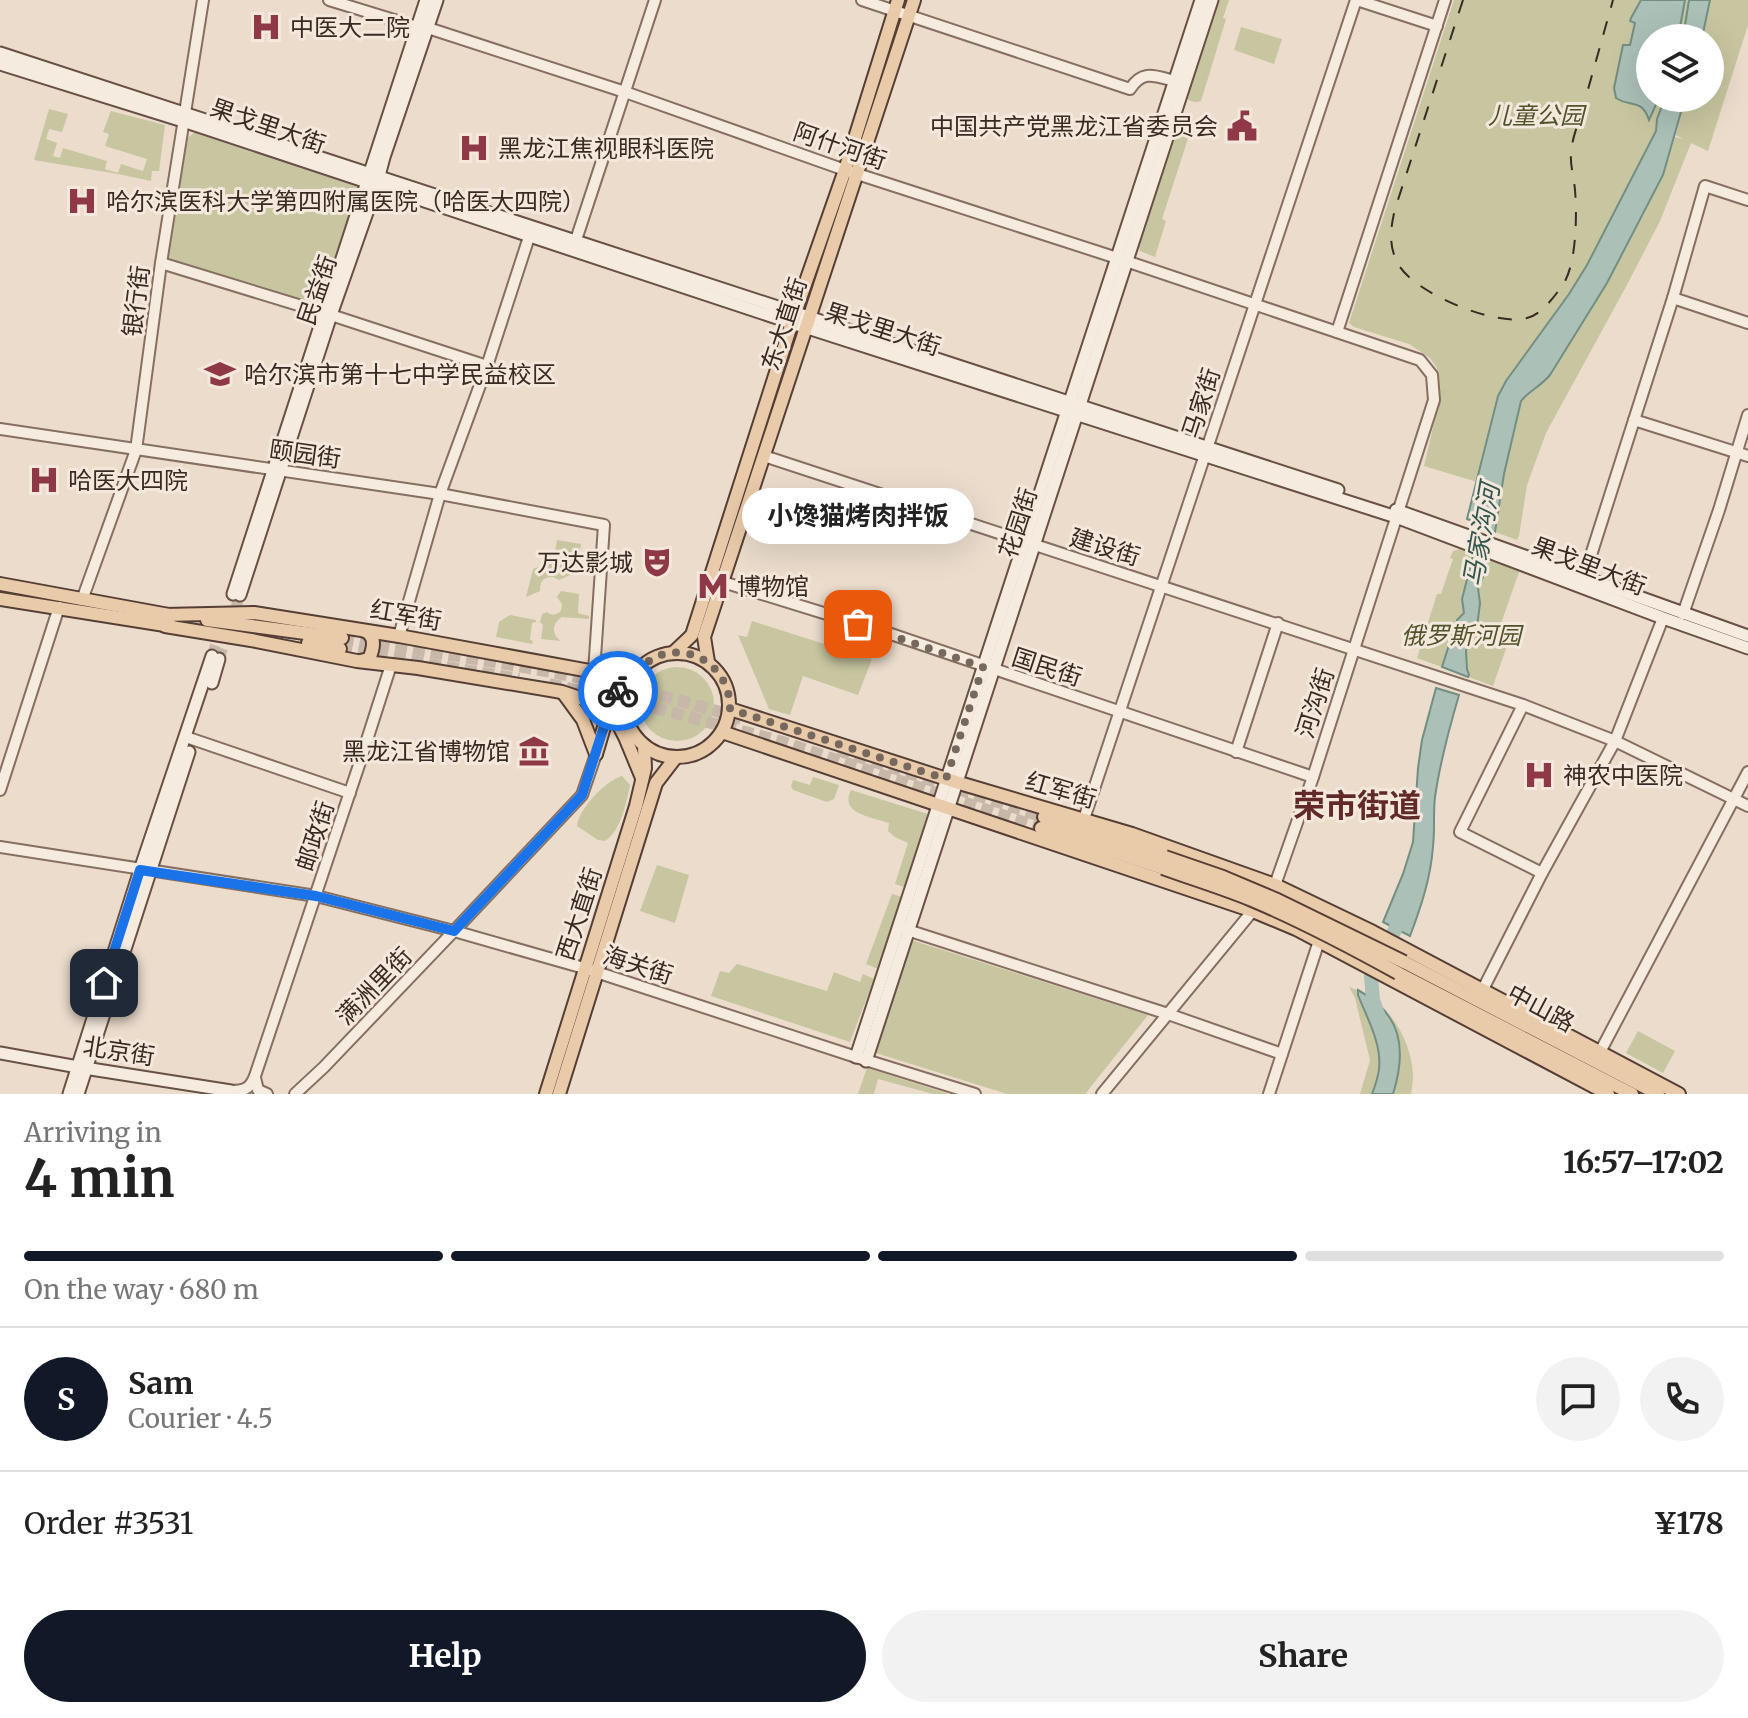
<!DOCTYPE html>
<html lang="en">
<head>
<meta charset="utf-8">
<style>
	body { margin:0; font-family:Merriweather,"Noto Sans SC",serif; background:#f2f2f2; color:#222; height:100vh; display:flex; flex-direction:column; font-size:30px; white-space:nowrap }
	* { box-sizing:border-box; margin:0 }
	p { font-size:26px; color:#767676 }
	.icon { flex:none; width:44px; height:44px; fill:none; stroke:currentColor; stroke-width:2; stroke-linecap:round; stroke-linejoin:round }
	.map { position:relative; height:1094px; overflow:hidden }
	.drawer { display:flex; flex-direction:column; background:#fff; flex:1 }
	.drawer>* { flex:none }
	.fabs { position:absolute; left:1636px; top:24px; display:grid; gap:16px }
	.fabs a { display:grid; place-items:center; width:88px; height:88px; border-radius:50%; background:#fff; box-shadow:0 8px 32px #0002; font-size:40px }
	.pin { position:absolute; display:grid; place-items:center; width:68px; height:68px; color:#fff; margin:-34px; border-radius:16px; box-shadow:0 4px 12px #0006 }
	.courier { position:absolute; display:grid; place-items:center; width:80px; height:80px; margin:-40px; border:6px solid #1a73e8; border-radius:50%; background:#fff; color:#222; box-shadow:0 2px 10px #0007 }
	.bubble { position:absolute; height:56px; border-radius:28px; background:#fff; box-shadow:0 8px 32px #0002; font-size:26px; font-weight:700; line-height:56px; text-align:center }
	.overview em { font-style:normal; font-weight:700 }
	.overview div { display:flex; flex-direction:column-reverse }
	.overview { display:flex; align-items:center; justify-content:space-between; height:136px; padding:0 24px }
	h1 { font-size:52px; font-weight:700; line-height:60px }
	.bar { display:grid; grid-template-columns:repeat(4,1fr); gap:12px 8px; align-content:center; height:96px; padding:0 24px }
	.bar i { height:10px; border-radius:6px; background:#e0e0e0 }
	.bar .on { background:#111827 }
	.bar p { grid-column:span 4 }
	.line { display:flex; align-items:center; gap:20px; padding:0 24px; border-top:2px solid #e0e0e0 }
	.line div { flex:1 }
	.round { display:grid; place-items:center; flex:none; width:84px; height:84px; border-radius:42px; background:#f2f2f2 }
	.primary-button { display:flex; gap:16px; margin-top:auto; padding:16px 24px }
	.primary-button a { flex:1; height:92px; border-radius:48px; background:#111827; color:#fff; font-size:32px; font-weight:700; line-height:92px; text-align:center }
	.primary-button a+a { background:#f2f2f2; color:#222 }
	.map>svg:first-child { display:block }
	.green { fill:#c8c6a0 }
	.water { fill:#abc0b7; stroke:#738e83; stroke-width:2 }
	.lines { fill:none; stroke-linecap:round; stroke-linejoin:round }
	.river { stroke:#abc0b7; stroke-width:14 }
	.secondary-tunnel { stroke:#c7b8aa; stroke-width:11; stroke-dasharray:11 5.5; stroke-linecap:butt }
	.primary-tunnel { stroke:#c7b8aa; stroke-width:12; stroke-dasharray:12 6; stroke-linecap:butt }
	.tertiary-casing { stroke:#866f61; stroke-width:14 }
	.secondary-casing { stroke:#685044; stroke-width:15 }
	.primary-casing { stroke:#553e35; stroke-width:16 }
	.tertiary { stroke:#f6ebdf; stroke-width:10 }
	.secondary { stroke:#f6ebdf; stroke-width:11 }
	.primary { stroke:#e9caa9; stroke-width:12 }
	.rail { stroke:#392a23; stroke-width:2; stroke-dasharray:14 14; stroke-linecap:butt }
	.primary-bridge-casing { stroke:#553e35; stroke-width:16; stroke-linecap:butt }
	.primary-bridge { stroke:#e9caa9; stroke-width:12 }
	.done { stroke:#77685e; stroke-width:8; stroke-dasharray:0 14.4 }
	.route { stroke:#1a73e8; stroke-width:10 }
	.labels { text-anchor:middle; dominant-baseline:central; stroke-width:6; stroke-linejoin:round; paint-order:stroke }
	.poi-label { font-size:24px; fill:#392a23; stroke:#f3e8db; text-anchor:start }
	.park-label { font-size:24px; font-style:italic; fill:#4f532c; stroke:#f3e8db }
	.street-label { font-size:24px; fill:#392a23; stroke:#f3e8db }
	.water-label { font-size:26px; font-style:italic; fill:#34574f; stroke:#f3e8db }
	.district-label { font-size:32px; font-weight:bold; fill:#612927; stroke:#f3e8db }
</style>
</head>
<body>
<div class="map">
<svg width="1748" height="1094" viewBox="0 0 1748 1094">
	<rect width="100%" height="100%" fill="#ebdccc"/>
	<g class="green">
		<path d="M1214,0h15l-6,18 3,1 -25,82c-7,2 -12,1 -16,-5z"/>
		<path d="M1454,0h235l-6,38h-33v60h15l-8,21 -1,12 -69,134 -18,29 -63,87 -8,14 -21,87 -53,-16 16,-68 -3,-30 -7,-10 -21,-14 -55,-17 -5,-4z"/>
		<path d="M1710,0h38v25l-40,126 -17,-8 -31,78 -32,62 -82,150 -19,52 -8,51 -2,4 -22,-8 9,-58 17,-73c8,-10 20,-15 29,-26l57,-92 56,-108 12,-38 8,2 -7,-4 9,-37h25v-60h-8z"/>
		<path d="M1241,27l41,12 -8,25 -40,-14z"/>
		<path d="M49,109l19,5 -6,18 -13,-3 -3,10 11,4 -4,13 7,2 3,-10 44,13 -2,8 13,4 3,-9 22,7 4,-12 -42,-13 4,-12 -6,-2 8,-21 54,14 -6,46h-7l-1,10 -33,-7 -84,-14z"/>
		<path d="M1182,116h8l4,4 -32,99 4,2 -11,36 -15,-6 -3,-7 40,-124z"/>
		<path d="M198,130l157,55 5,5 -37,115 -7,3 -150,-50 21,-120z"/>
		<path d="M557,540l24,4 -4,25 4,1 -22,10 -6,-3c-10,0 -13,4 -13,14l-14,6 7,-28c3,-2 8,-2 11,-3 9,-5 12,-17 13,-26z"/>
		<path d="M1463,548l57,21 -23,66 12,5 -16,46 -76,-28 20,-64h4l12,-35 -3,-1 3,-7z"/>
		<path d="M561,591l18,3 -1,19 11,3v3l-27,-2c-10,6 -11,17 -1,24l-20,-2 2,-14 -3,-3 2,-8 5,-2c4,4 10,3 14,-1l1,-7 -5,-7z"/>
		<path d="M510,615l26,5v2l-4,1 -2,17 3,1 -1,3 -36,-7 3,-15z"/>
		<path d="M752,621l120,38 -14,36 -55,-19 -13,39 -21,-6 -31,-74 9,2z"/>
		<circle cx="677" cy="704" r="37"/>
		<path d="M622,776l8,9c-4,18 -9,46 -25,56l-7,-1 -21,-14c2,-17 28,-45 45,-50z"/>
		<path d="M813,777l26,8 -5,14 -7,3 -34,-12 -2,-4 2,-6 17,5z"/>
		<path d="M851,790l77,24 -24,73 -9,-3 13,-41 -13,-6 -7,-6 1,-8c-17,-6 -50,-9 -38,-33z"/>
		<path d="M657,865l32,10 -14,48 -35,-12z"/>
		<path d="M892,894l10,3 -24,72 -12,-5z"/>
		<path d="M911,940l237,75 -63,79h-78l-131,-41z"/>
		<path d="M737,964l90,27 7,-19 26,10 3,-8 11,5 -24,63 -139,-46 9,-25 9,2z"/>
		<path d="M1349,987c37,11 62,50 64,88 0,6 -1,13 -2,19h-51l10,-34 -15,-62z"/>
		<path d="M1638,1031l37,20 -12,22 -37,-20z"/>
		<path d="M867,1068l82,26h-16l-55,-15 -4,15h-16z"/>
	</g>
	<g class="water">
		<path d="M1641,0h44l-7,38h-28v60h9l-10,22c-7,-22 -18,-12 -33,-22l-2,-10 9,-43h7l5,-22 -5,-2 1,-3z"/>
		<path d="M1689,0h21l-8,38h-19z"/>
		<path d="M1665,98h20l-22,77 -56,108 -57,92c-9,11 -21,16 -29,26l-17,73 -9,58 -28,-13 31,-123 8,-15 63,-87 18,-29 69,-134 1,-12z"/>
		<path d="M1474,552l9,3v22l-5,11 2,15 -2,16 -2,13 -8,12 -2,7 1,18 2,6 -1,2 -26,-10 15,-47 7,-7 -2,-14z"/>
		<path d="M1436,688l23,7c-10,34 -19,67 -24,102 -2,17 0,33 -2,49 -2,31 -12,61 -23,90l-27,-14 20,-48 10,-32 5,-74 4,-28z"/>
		<path d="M1358,990c44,24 49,59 35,104h-21c3,-8 6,-16 7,-25 3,-25 -12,-51 -21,-74z"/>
	</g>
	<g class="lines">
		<path class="river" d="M1378,1014l-5,-14 -2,-24 23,-44 9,-21"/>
		<g class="secondary-tunnel">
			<path d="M212,656l14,-42"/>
			<path d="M219,659l21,-64"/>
		</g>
		<g class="primary-tunnel">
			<path d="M342,638c134,22 270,38 399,81"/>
			<path d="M340,649l179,30"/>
			<path d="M549,684l102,23 132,35 258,86"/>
			<path d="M838,750l206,67"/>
		</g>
		<g class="tertiary-casing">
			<g id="tertiary">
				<path d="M329,0l88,27 11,1 197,64 220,78 272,88 303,102 12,15 2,25 -121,377 -38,108 -4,5"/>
				<path d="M862,0l268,89c13,-20 25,-13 45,-8"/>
				<path d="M1357,0l80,26"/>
				<path d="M573,249l82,-249"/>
				<path d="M161,263l170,52 156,51"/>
				<path d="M1673,298l75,25"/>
				<path d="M1337,332l108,-332"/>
				<path d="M1634,420l114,36"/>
				<path d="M0,429l440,65 164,31 -10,147"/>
				<path d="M764,456l759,249 92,36 133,65"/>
				<path d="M1584,577l89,-279 32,-112 43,14"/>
				<path d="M723,582l162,50 428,145"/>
				<path d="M82,600l54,-150 25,-187 42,-263"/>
				<path d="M1683,614l36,-104 29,-95"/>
				<path d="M399,636l41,-142 47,-128 42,-129"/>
				<path d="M1523,705l-63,127 82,41"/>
				<path d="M186,737l164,56"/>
				<path d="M1236,752l42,-129"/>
				<path d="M0,790l59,-183"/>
				<path d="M1084,819l272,-819"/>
				<path d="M0,847l316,49 138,35 130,37 272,89 119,37"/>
				<path d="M901,928l267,86 114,40"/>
				<path d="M1479,997l63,-124 73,-132 48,-123"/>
				<path d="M1600,1052l148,-280"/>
				<path d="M255,1078l3,12 9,4"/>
				<path d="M231,1091c13,0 19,-2 24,-15l103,-308 33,-103"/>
				<path d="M295,1094l29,-27 130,-136 128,-136 14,-41"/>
				<path d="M1102,1094l153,-186"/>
				<path d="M1269,1094l50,-153"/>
			</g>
		</g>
		<g class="secondary-casing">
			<g id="secondary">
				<path d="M0,53l1338,437"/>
				<path d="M0,64l183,57 609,202 604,194 267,101 85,30"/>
				<path d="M1396,510l352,126"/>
				<path d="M233,594l193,-594"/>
				<path d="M240,595l91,-280 45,-128 8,-30 53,-157"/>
				<path d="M212,683l7,-24"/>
				<path d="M0,1053l78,14 153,24"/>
				<path d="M856,1057l345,-1057"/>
				<path d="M866,1061l346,-1061"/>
				<path d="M69,1094l71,-224 72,-214"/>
				<path d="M78,1094l111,-342"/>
			</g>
		</g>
		<g class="primary-casing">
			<g id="primary">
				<path d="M0,584l169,31"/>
				<path d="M0,599l171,27"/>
				<path d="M164,615l90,-2 145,23 218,40 21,-6"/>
				<path d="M207,620l135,18"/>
				<path d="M165,626l86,14 106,21 61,7 144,24 48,16 15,3"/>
				<path d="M308,643l32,6"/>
				<circle cx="677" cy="705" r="52"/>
				<path d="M673,653l19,-18 103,-322 50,-143 53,-170"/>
				<path d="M360,661l9,-2c4,-9 8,-23 -4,-28"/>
				<path d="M708,662l-4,-25 210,-637"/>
				<path d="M564,694l19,26 13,34"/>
				<path d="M610,708l15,29 17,41"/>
				<path d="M730,709l226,73 176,52 143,51 98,47 306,162"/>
				<path d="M722,732l531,179 43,18 312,165"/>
				<path d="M596,754c8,-25 13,-53 31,-74"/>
				<path d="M1044,817l121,40"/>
				<path d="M1041,828l122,40"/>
				<path d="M1404,962l254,132"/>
				<path d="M1398,973l234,121"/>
				<path d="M546,1094l90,-288 9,-38 -1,-22"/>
				<path d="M559,1094l97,-311 20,-26"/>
			</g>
		</g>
		<use href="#tertiary" class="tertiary"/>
		<use href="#secondary" class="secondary"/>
		<use href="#primary" class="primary"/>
		<path class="rail" d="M1463,0l-68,209c-5,21 -7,39 5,58 18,27 96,60 127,51 14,-3 27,-21 35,-32 15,-20 15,-73 13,-96 -1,-12 -5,-25 -4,-37 1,-13 5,-24 9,-35l33,-118"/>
		<g class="primary-bridge-casing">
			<g id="primary-bridge">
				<path d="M1165,857l58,20 52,22 129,63"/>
				<path d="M1163,868c30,11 60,20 89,32 50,21 99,47 146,73"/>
			</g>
		</g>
		<use href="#primary-bridge" class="primary-bridge"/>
	</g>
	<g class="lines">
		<path class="done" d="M618,691c9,-13 24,-27 38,-34 37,-16 75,13 74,52l216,70 37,-112 -125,-43"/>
		<path class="route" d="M104,983l36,-113 176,26 138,35 128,-136 28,-87 8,-17"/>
	</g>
	<defs>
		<g id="hospital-bare" transform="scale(2.4)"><path d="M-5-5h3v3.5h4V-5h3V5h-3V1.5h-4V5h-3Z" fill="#8f3847" stroke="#f3e8db" stroke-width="2.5" paint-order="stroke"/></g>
		<g id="civic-bare" transform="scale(2.4)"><path d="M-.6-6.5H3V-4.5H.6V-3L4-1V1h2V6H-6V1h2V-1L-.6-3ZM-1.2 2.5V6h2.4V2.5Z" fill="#8f3847" stroke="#f3e8db" stroke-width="2.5" paint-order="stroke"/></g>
		<g id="school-bare" transform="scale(2.4)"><path d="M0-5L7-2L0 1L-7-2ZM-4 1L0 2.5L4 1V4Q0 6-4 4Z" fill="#8f3847" stroke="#f3e8db" stroke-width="2.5" paint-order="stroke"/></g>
		<g id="theatre-bare" transform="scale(2.4)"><path d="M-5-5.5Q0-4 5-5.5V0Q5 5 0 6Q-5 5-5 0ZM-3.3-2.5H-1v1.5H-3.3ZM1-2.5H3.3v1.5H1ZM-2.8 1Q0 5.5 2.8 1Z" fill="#8f3847" stroke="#f3e8db" stroke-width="2.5" paint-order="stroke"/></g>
		<g id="metro-bare" transform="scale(2.4)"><path d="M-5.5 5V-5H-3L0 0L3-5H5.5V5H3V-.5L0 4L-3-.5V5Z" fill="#8f3847" stroke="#f3e8db" stroke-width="2.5" paint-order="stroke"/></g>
		<g id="museum-bare" transform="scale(2.4)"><path d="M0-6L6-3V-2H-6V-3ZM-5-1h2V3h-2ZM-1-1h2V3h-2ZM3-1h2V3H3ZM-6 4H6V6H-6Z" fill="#8f3847" stroke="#f3e8db" stroke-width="2.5" paint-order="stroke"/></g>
	</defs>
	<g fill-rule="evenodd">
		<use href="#hospital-bare" x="266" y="27"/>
		<use href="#civic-bare" x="1242" y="126"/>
		<use href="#hospital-bare" x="474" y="148"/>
		<use href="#hospital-bare" x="82" y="201"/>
		<use href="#school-bare" x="220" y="374"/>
		<use href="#hospital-bare" x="44" y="480"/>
		<use href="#theatre-bare" x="657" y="562"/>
		<use href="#metro-bare" x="713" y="586"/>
		<use href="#museum-bare" x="534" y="751"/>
		<use href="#hospital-bare" x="1539" y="775"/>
	</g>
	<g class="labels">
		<g class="poi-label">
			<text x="290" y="27">中医大二院</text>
			<text x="1218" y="126" text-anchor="end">中国共产党黑龙江省委员会</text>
			<text x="498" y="148">黑龙江焦视眼科医院</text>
			<text x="106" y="201">哈尔滨医科大学第四附属医院（哈医大四院）</text>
			<text x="244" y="374">哈尔滨市第十七中学民益校区</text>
			<text x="68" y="480">哈医大四院</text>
			<text x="633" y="562" text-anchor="end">万达影城</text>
			<text x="737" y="586">博物馆</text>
			<text x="510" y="751" text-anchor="end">黑龙江省博物馆</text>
			<text x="1563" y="775">神农中医院</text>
		</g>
		<g class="park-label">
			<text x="1536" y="115">儿童公园</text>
			<text x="1461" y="635">俄罗斯河园</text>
		</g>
		<g class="street-label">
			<text transform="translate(268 126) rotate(19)">果戈里大街</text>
			<text transform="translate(840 146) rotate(19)">阿什河街</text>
			<text transform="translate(317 290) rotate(-71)">民益街</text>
			<text transform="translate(136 301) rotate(-83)">银行街</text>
			<text transform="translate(784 324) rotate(-72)">东大直街</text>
			<text transform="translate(883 329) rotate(18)">果戈里大街</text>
			<text transform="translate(1201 403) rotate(-72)">马家街</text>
			<text transform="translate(305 454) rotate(8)">颐园街</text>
			<text transform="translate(1018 523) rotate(-72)">花园街</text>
			<text transform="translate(1105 547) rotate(17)">建设街</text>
			<text transform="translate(1589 566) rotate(21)">果戈里大街</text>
			<text transform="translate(406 615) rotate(10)">红军街</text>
			<text transform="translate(1047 667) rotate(18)">国民街</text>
			<text transform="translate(1315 703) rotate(-72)">河沟街</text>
			<text transform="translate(1061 790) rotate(16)">红军街</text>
			<text transform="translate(315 836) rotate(-72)">邮政街</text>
			<text transform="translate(579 914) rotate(-72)">西大直街</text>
			<text transform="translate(638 965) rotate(18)">海关街</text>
			<text transform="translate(374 986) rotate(-46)">满洲里街</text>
			<text transform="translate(1541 1008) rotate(28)">中山路</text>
			<text transform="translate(119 1051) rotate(9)">北京街</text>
		</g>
		<g class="water-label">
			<text transform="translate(1481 535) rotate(-80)">马家沟河</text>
		</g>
		<g class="district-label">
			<text x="1357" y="806">荣市街道</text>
		</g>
	</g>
</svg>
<div class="fabs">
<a><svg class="icon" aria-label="layers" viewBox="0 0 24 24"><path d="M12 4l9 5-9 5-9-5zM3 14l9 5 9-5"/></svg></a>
</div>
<div class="pin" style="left:858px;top:624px;background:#ea580c"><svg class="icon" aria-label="bag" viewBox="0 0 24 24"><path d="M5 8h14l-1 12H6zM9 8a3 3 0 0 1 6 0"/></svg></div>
<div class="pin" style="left:104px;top:983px;background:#1f2937"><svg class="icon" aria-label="home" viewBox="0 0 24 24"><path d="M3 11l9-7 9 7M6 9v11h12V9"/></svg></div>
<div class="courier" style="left:618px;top:691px"><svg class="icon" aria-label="bike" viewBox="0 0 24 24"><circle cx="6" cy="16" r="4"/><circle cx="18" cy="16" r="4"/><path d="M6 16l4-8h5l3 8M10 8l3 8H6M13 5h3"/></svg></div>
<div class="bubble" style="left:742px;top:488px;width:232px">小馋猫烤肉拌饭</div>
</div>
<section class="drawer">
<div class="overview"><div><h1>4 min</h1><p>Arriving in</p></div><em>16:57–17:02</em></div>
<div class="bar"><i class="on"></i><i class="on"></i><i class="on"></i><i></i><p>On the way · 680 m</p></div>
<div class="line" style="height:144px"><b class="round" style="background:#111827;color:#fff">S</b><div><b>Sam</b><p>Courier · 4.5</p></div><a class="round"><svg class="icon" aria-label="chat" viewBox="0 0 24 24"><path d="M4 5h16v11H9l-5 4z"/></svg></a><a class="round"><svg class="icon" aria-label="phone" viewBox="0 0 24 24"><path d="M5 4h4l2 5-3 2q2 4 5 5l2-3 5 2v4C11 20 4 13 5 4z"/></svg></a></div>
<div class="line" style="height:104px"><div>Order #3531</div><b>¥178</b></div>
<div class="primary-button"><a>Help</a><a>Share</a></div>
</section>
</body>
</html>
